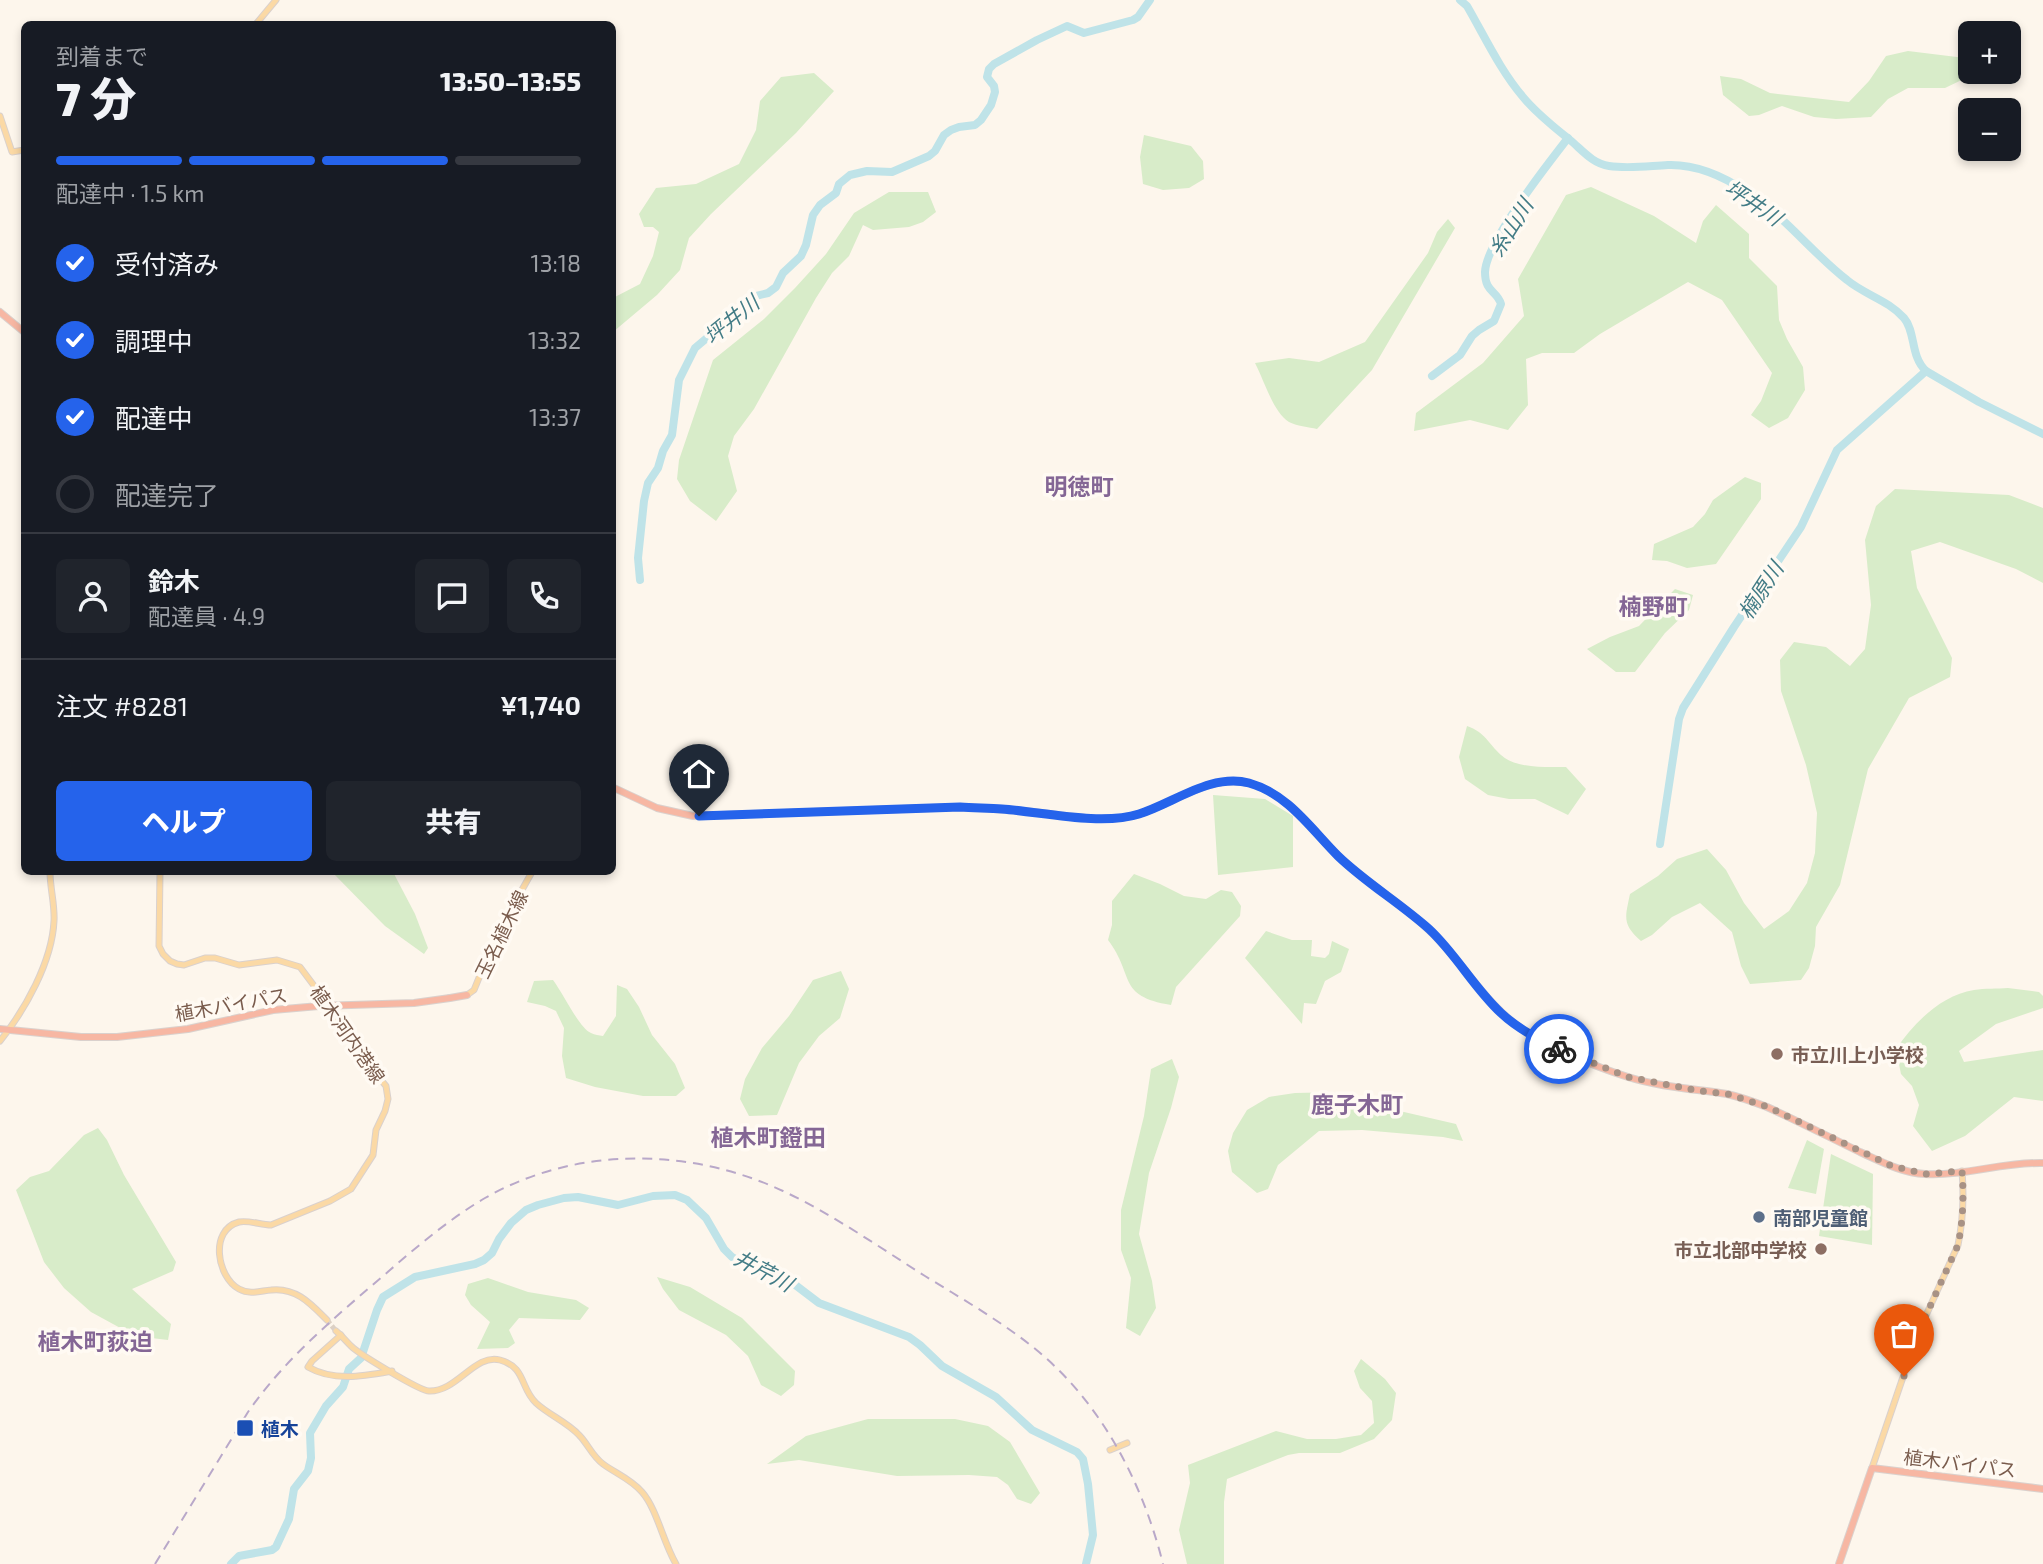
<!DOCTYPE html>
<html lang="ja">
<head>
<meta charset="utf-8">
<style>
	body { margin:0; font-family:"Exo 2","Noto Sans JP",sans-serif; background:#20242c; color:#f1f3f6; height:100vh; display:flex; flex-direction:column; font-size:26px; white-space:nowrap }
	* { box-sizing:border-box; margin:0 }
	p { font-size:23px; color:#9ea1a6 }
	.icon { flex:none; width:38px; height:38px; fill:none; stroke:currentColor; stroke-width:2; stroke-linecap:round; stroke-linejoin:round }
	.map { position:relative; flex:1; overflow:hidden }
	.details { position:absolute; left:21px; top:21px; width:595px; height:854px; display:flex; flex-direction:column; background:#171b24; border-radius:10px; box-shadow:0 4px 10px #0003 }
	.details>* { flex:none }
	.controls { position:absolute; left:1958px; top:21px; display:grid; gap:14px }
	.controls a { display:grid; place-items:center; width:63px; height:63px; border-radius:10px; background:#171b24; box-shadow:0 4px 10px #0003; font-size:35px }
	.pin { position:absolute; display:grid; place-items:center; width:60px; height:60px; color:#fff; margin:-72px -30px; border-radius:50% 50% 50% 0; rotate:-45deg; box-shadow:0 0 7px #0007 }
	.pin .icon { rotate:45deg }
	.courier { position:absolute; display:grid; place-items:center; width:70px; height:70px; margin:-35px; border:5px solid #2563eb; border-radius:50%; background:#fff; color:#222; box-shadow:0 2px 9px #0007 }
	.overview em { font-style:normal; font-weight:800 }
	.overview div { display:flex; flex-direction:column-reverse }
	.overview { display:flex; align-items:center; justify-content:space-between; height:119px; padding:0 35px }
	h1 { font-size:46px; font-weight:800; line-height:52px }
	.bar { display:grid; grid-template-columns:repeat(4,1fr); gap:10px 7px; align-content:center; height:84px; padding:0 35px }
	.bar i { height:9px; border-radius:5px; background:#363941 }
	.bar .on { background:#2563eb }
	.bar p { grid-column:span 4 }
	.line { display:flex; align-items:center; gap:18px; padding:0 35px; border-top:2px solid #363941 }
	.line div { flex:1 }
	.round { display:grid; place-items:center; flex:none; width:74px; height:74px; border-radius:10px; background:#20242c }
	ol { padding:0 35px; list-style:none }
	li { display:flex; align-items:center; gap:21px; height:77px }
	li p { margin-inline-start:auto }
	li .icon { padding:7px; border-radius:50%; background:#2563eb; color:#fff; stroke-width:4 }
	li:last-child { color:#9ea1a6 }
	li i { width:38px; height:38px; border:4px solid #363941; border-radius:50% }
	.action { display:flex; gap:14px; margin-top:auto; padding:14px 35px }
	.action a { flex:1; height:80px; border-radius:10px; background:#2563eb; color:#fff; font-size:28px; font-weight:800; line-height:80px; text-align:center }
	.action a+a { background:#20242c; color:#f1f3f6 }
	.map>svg:first-child { display:block }
	.green { fill:#d8ecc9 }
	.lines { fill:none; stroke-linecap:round; stroke-linejoin:round }
	.river { stroke:#bfe3e8; stroke-width:8 }
	.major-tunnel { stroke:#dcd0c4; stroke-width:5; stroke-dasharray:5 2.5; stroke-linecap:butt }
	.major-casing { stroke:#dad1cd; stroke-width:7 }
	.highway-casing { stroke:#dad1cd; stroke-width:8 }
	.major { stroke:#fbd9a5; stroke-width:5 }
	.highway { stroke:#f7b7a3; stroke-width:6 }
	.rail { stroke:#b9a8c9; stroke-width:2; stroke-dasharray:10 7; stroke-linecap:butt }
	.highway-bridge-casing { stroke:#dad1cd; stroke-width:8; stroke-linecap:butt }
	.highway-bridge { stroke:#f7b7a3; stroke-width:6 }
	.done { stroke:#a89285; stroke-width:7; stroke-dasharray:0 12.6 }
	.route { stroke:#2563eb; stroke-width:9 }
	.education-dot { fill:#8d6e63; stroke:#fffaf3; stroke-width:2.5 }
	.service-dot { fill:#5c6f8a; stroke:#fffaf3; stroke-width:2.5 }
	.transit-dot { fill:#1a4fb4; stroke:#fffaf3; stroke-width:2.5 }
	.labels { text-anchor:middle; dominant-baseline:central; stroke-width:7; stroke-linejoin:round; paint-order:stroke }
	.street-label { font-size:19px; fill:#7a5c4d; stroke:#fffaf3 }
	.education-label { font-size:19px; font-weight:bold; fill:#785e54; stroke:#fffaf3; text-anchor:start }
	.service-label { font-size:19px; font-weight:bold; fill:#4e5e75; stroke:#fffaf3; text-anchor:start }
	.transit-label { font-size:19px; font-weight:bold; fill:#164399; stroke:#fffaf3; text-anchor:start }
	.water-label { font-size:21px; font-style:italic; fill:#437c86; stroke:#fffaf3 }
	.quarter-label { font-size:23px; font-weight:bold; fill:#846695; stroke:#fffaf3 }
</style>
</head>
<body>
<div class="map">
<svg width="2043" height="1564" viewBox="0 0 2043 1564">
	<rect width="100%" height="100%" fill="#fdf6ec"/>
	<g class="green">
		<path d="M1908,51l57,7 7,17 -27,13h-37l-20,11 -17,18 -35,2 -22,-2 -32,-11 -23,9 -10,1 -26,-21 -3,-19 21,3 29,14 79,9 20,-21 17,-25z"/>
		<path d="M814,73l20,18 -38,42 -85,81 -22,24 -9,32 -23,25 -44,37v-34l27,-14 13,-28 6,-24 -6,-5h-9l-5,-13 17,-26 40,-4 43,-20 17,-34 4,-29 21,-24z"/>
		<path d="M1144,135l47,11 12,15 1,18 -15,9 -26,2 -20,-6 -3,-27z"/>
		<path d="M1591,187l63,29 42,27 7,-22 13,-16 33,29v24l28,28 2,34 8,19 16,28 2,23 -17,28 -19,10 -18,-13 10,-14 11,-28 -50,-73 -34,-18 -88,52 -26,19h-32l-16,6 2,46 -20,25 -38,-10 -56,11 2,-18 67,-50 41,-47 -6,-37 48,-84z"/>
		<path d="M889,192h39l8,20 -13,10 -14,5 -36,3 -10,-5 -14,31 -17,17 -16,25 -62,111 -20,27 -6,20 9,35 -21,30 -26,-20 -13,-22 2,-19 34,-100 51,-41 31,-31 31,-34 28,-41z"/>
		<path d="M1448,219l7,9 -83,142 -55,59c-8,-2 -21,-3 -28,-7 -16,-10 -25,-42 -34,-59l34,-5 30,4 46,-20 63,-89 9,-21z"/>
		<path d="M1745,477l16,6v16l-45,65 -29,4 -20,-7 -15,-1 2,-16 39,-17 12,-13 8,-14z"/>
		<path d="M1895,489l114,6 34,13v75l-27,-14 -76,-27 -29,9 6,37 35,70 -2,19 -41,21 -41,71 -28,116 -24,42 -1,19 -6,22 -8,12 -51,4 -9,-18 -9,-34 -32,-29 -28,14 -20,18 -11,6c-19,-17 -16,-23 -11,-47l28,-18 19,-17 30,-10 19,21 18,33 20,26 25,-18 18,-28 8,-30 2,-40 -11,-48 -25,-74 -1,-31 14,-18 32,5 24,19 15,-17 6,-44 -6,-65 11,-34z"/>
		<path d="M1675,589l18,6 -4,15 -24,23 -30,39h-19l-29,-23 23,-12 29,-11z"/>
		<path d="M1467,726c18,6 21,17 34,29 15,14 46,12 65,12l20,22 -18,26 -33,-16h-26l-21,-4 -23,-16 -6,-22z"/>
		<path d="M1213,795l52,4 28,17v51l-75,8z"/>
		<path d="M332,872h61l22,42 13,34 -4,6 -39,-28z"/>
		<path d="M1134,874l26,10 24,12 22,3 15,-9 11,2 9,14 -1,10 -64,71 -5,18c-55,-9 -36,-30 -63,-65l4,-15v-24z"/>
		<path d="M1266,931l26,9h20l-1,16 14,2 4,-4 3,-13 17,8 -8,23 -16,9 -9,23 -12,-1 -2,21 -57,-66z"/>
		<path d="M841,971l8,18 -9,29 -21,18 -20,27 -22,52 -28,1 -9,-17 5,-20 17,-31 27,-32 24,-36z"/>
		<path d="M553,980c10,13 26,48 38,53 4,2 8,2 12,3l13,-20 1,-31 10,4 12,18 13,28 23,29 10,24 -9,8h-33l-48,-9 -29,-9 -4,-22 2,-28 -8,-17 -11,-5 -18,-4 7,-21z"/>
		<path d="M2008,988l31,4 4,4v12l-47,16 -37,27 5,11 79,-12v51l-29,-4 -49,39 -33,15 -19,-25 6,-21 -7,-19 -11,-12 -5,-25c18,-26 45,-54 78,-59 11,-2 23,-1 34,-2z"/>
		<path d="M1172,1059l7,18 -8,31 -22,65 -10,61 13,47 4,27 -16,28 -14,-8 5,-50 -10,-28v-40l23,-94 7,-47z"/>
		<path d="M1341,1092l37,14 78,18 7,17 -20,-4 -81,-7 -43,1 -41,34 -10,24 -11,4 -25,-21 -4,-21 5,-18 14,-23 22,-13 26,-4z"/>
		<path d="M98,1128l9,12 17,35 52,87 -3,9 -41,18 39,35 -3,16 -33,-4 -44,-24 -27,-24 -20,-26 -28,-72 14,-13 19,-6 35,-36z"/>
		<path d="M1807,1140l17,9 -8,45 -28,-6z"/>
		<path d="M1831,1154l42,20 -1,71 -53,-9z"/>
		<path d="M657,1277l33,10 52,31 53,53 -1,14 -13,11 -20,-11 -13,-29 -22,-21 -47,-25 -16,-21z"/>
		<path d="M488,1278l40,14 48,8 13,8 -9,12 -61,-2 -10,12 6,13 -7,5 -31,1 13,-27 -19,-17 -6,-10 3,-11z"/>
		<path d="M1361,1359l24,20 11,14 -4,27 -18,19 -34,14h-41l-11,2 -61,24 -3,23v62h-37l-8,-34 11,-47 -2,-18 88,-34 31,8h29l25,-4 13,-12 -2,-22 -12,-13 -6,-17z"/>
		<path d="M868,1419h87l33,7 22,16 30,51 -9,11 -14,-5 -9,-14 -11,-8 -28,-2 -72,1 -98,-16 -32,4 39,-28z"/>
	</g>
	<g class="lines">
		<g class="river">
			<path d="M1460,0l7,6c18,31 33,64 56,91 14,17 31,30 47,43 12,10 23,24 39,26 20,3 39,0 59,-1 29,-1 55,11 79,27 38,24 65,61 100,88 18,15 41,20 57,38 12,14 6,38 22,53l53,31 64,32"/>
			<path d="M1432,376l28,-21 12,-19 7,-6 15,-9 7,-17c-4,-14 -16,-11 -16,-32 1,-30 63,-108 83,-134"/>
			<path d="M640,580l-2,-22 6,-57 4,-18 10,-15 5,-17 9,-16 7,-55 16,-32 38,-32 13,-15 6,-4 16,-4 8,-6 7,-14 18,-17 5,-11 7,-30 7,-10 16,-12 3,-9 11,-9 17,-4 25,1 37,-16 6,-5 9,-16 7,-5 8,-3 16,-2 6,-5 10,-15 4,-13 -1,-6 -7,-9 2,-8 5,-5 43,-24 30,-14 17,7 49,-13 5,-3 12,-17"/>
			<path d="M1660,844l19,-125 4,-11 51,-81 67,-100 36,-77 89,-79"/>
			<path d="M231,1564l8,-8 33,-6 4,-3 13,-28 5,-30 14,-18 3,-13 -1,-25 16,-27 17,-19 6,-18 12,-11 16,-48 6,-13 32,-20 60,-13 9,-4 8,-7 7,-14 12,-16 15,-13 12,-5 26,-7 14,-1 40,8 35,-9 22,-1 12,5 19,18 18,31 8,8 20,11 42,16 25,19 90,34 11,8 22,21 54,31 36,33 45,22 6,7 5,25 5,51 -7,29"/>
		</g>
		<path class="major-tunnel" d="M327,1320l9,11"/>
		<g class="major-casing">
			<g id="major">
				<path d="M256,24l20,-24"/>
				<path d="M0,116l12,36 12,-2"/>
				<path d="M160,872l-1,74 4,8 7,7 7,3 7,1 21,-7h10l24,7 38,-5 23,7 21,28 21,38 44,53 2,13 -3,12 -9,19 -3,25 -22,34 -21,12 -59,24c-10,0 -22,-5 -32,-3 -30,8 -22,55 0,67 11,6 21,2 32,1 25,-3 40,14 56,30"/>
				<path d="M467,995l7,-5 22,-54 36,-64"/>
				<path d="M0,1041c25,-31 52,-79 54,-120 1,-16 -4,-33 -4,-49"/>
				<path d="M336,1331c5,4 10,10 15,15 8,8 69,45 78,45 28,1 46,-38 71,-31 26,7 20,28 36,43 13,12 31,19 43,32 9,9 13,21 24,29 12,9 28,15 39,28 15,17 21,50 34,72"/>
				<path d="M341,1335l-29,26 -4,6c26,15 56,9 84,4"/>
				<path d="M1110,1450l17,-7"/>
				<path d="M1872,1468l46,-135 40,-88c5,-24 6,-49 4,-74"/>
			</g>
		</g>
		<g class="highway-casing">
			<g id="highway">
				<path d="M0,312l24,20"/>
				<path d="M612,787l45,21 36,8 267,-9c25,1 49,3 74,5 32,4 74,12 105,2 35,-11 71,-40 110,-31 39,11 62,46 89,73 29,28 66,48 94,77 32,31 53,71 90,96 28,19 74,38 106,48 32,10 66,12 99,17 14,3 27,8 40,13 31,14 62,30 93,45 20,9 42,21 65,22 40,2 78,-12 118,-11"/>
				<path d="M450,998l17,-3"/>
				<path d="M0,1029l81,8h36l71,-8 85,-19 46,-4"/>
				<path d="M1839,1564l33,-96 171,21"/>
			</g>
		</g>
		<use href="#major" class="major"/>
		<use href="#highway" class="highway"/>
		<path class="rail" d="M155,1564l93,-152c39,-56 91,-98 142,-142 30,-26 61,-52 95,-72 91,-52 204,-51 298,-7 49,23 96,56 142,85 39,24 79,47 114,76 64,54 104,132 124,212"/>
		<g class="highway-bridge-casing">
			<path id="highway-bridge" d="M319,1006l95,-3 36,-5"/>
		</g>
		<use href="#highway-bridge" class="highway-bridge"/>
	</g>
	<g class="lines">
		<path class="done" d="M1559,1049l69,28 72,14 28,3 40,13 124,59 33,8 37,-3c2,25 1,50 -4,74l-40,88 -14,43"/>
		<path class="route" d="M699,816l261,-9c14,1 28,1 42,2 40,3 99,17 137,5 35,-11 72,-41 110,-31 39,11 62,46 89,73 28,27 62,47 91,73 27,25 45,59 72,84 17,16 38,27 58,36"/>
	</g>
	<g class="education-dot">
		<circle cx="1777" cy="1054" r="7"/>
		<circle cx="1821" cy="1249" r="7"/>
	</g>
	<circle class="service-dot" cx="1759" cy="1217" r="7"/>
	<rect class="transit-dot" x="236" y="1419" width="18" height="18" rx="3.5"/>
	<g class="labels">
		<g class="street-label">
			<text transform="translate(501 934) rotate(-64)">玉名植木線</text>
			<text transform="translate(231 1004) rotate(-10)">植木バイパス</text>
			<text transform="translate(348 1034) rotate(55)">植木河内港線</text>
			<text transform="translate(1960 1463) rotate(7)">植木バイパス</text>
		</g>
		<g class="education-label">
			<text x="1791" y="1054">市立川上小学校</text>
			<text x="1807" y="1249" text-anchor="end">市立北部中学校</text>
		</g>
		<g class="service-label">
			<text x="1773" y="1217">南部児童館</text>
		</g>
		<g class="transit-label">
			<text x="261" y="1428">植木</text>
		</g>
		<g class="water-label">
			<text transform="translate(1754 202) rotate(34)">坪井川</text>
			<text transform="translate(1510 227) rotate(-58)">糸山川</text>
			<text transform="translate(731 319) rotate(-39)">坪井川</text>
			<text transform="translate(1760 590) rotate(-57)">楠原川</text>
			<text transform="translate(764 1270) rotate(28)">井芹川</text>
		</g>
		<g class="quarter-label">
			<text x="1079" y="486">明徳町</text>
			<text x="1653" y="606">楠野町</text>
			<text x="1357" y="1104">鹿子木町</text>
			<text x="768" y="1137">植木町鐙田</text>
			<text x="95" y="1341">植木町荻迫</text>
		</g>
	</g>
</svg>
<div class="controls">
<a>+</a>
<a>−</a>
</div>
<div class="pin" style="left:1904px;top:1376px;background:#ea580c"><svg class="icon" aria-label="bag" viewBox="0 0 24 24"><path d="M5 8h14l-1 12H6zM9 8a3 3 0 0 1 6 0"/></svg></div>
<div class="pin" style="left:699px;top:816px;background:#1f2937"><svg class="icon" aria-label="home" viewBox="0 0 24 24"><path d="M3 11l9-7 9 7M6 9v11h12V9"/></svg></div>
<div class="courier" style="left:1559px;top:1049px"><svg class="icon" aria-label="bike" viewBox="0 0 24 24"><circle cx="6" cy="16" r="4"/><circle cx="18" cy="16" r="4"/><path d="M6 16l4-8h5l3 8M10 8l3 8H6M13 5h3"/></svg></div>
<section class="details">
<div class="overview"><div><h1>7 分</h1><p>到着まで</p></div><em>13:50–13:55</em></div>
<div class="bar"><i class="on"></i><i class="on"></i><i class="on"></i><i></i><p>配達中 · 1.5 km</p></div>
<ol>
<li><svg class="icon" aria-label="check" viewBox="0 0 24 24"><path d="M5 12l5 5 9-10"/></svg>受付済み<p>13:18</p></li>
<li><svg class="icon" aria-label="check" viewBox="0 0 24 24"><path d="M5 12l5 5 9-10"/></svg>調理中<p>13:32</p></li>
<li><svg class="icon" aria-label="check" viewBox="0 0 24 24"><path d="M5 12l5 5 9-10"/></svg>配達中<p>13:37</p></li>
<li><i></i>配達完了</li>
</ol>
<div class="line" style="height:126px"><a class="round"><svg class="icon" aria-label="person" viewBox="0 0 24 24"><circle cx="12" cy="8" r="4"/><path d="M4 21q1-7 8-7t8 7"/></svg></a><div><b>鈴木</b><p>配達員 · 4.9</p></div><a class="round"><svg class="icon" aria-label="chat" viewBox="0 0 24 24"><path d="M4 5h16v11H9l-5 4z"/></svg></a><a class="round"><svg class="icon" aria-label="phone" viewBox="0 0 24 24"><path d="M5 4h4l2 5-3 2q2 4 5 5l2-3 5 2v4C11 20 4 13 5 4z"/></svg></a></div>
<div class="line" style="height:91px"><div>注文 #8281</div><b>¥1,740</b></div>
<div class="action"><a>ヘルプ</a><a>共有</a></div>
</section>
</div>
</body>
</html>
